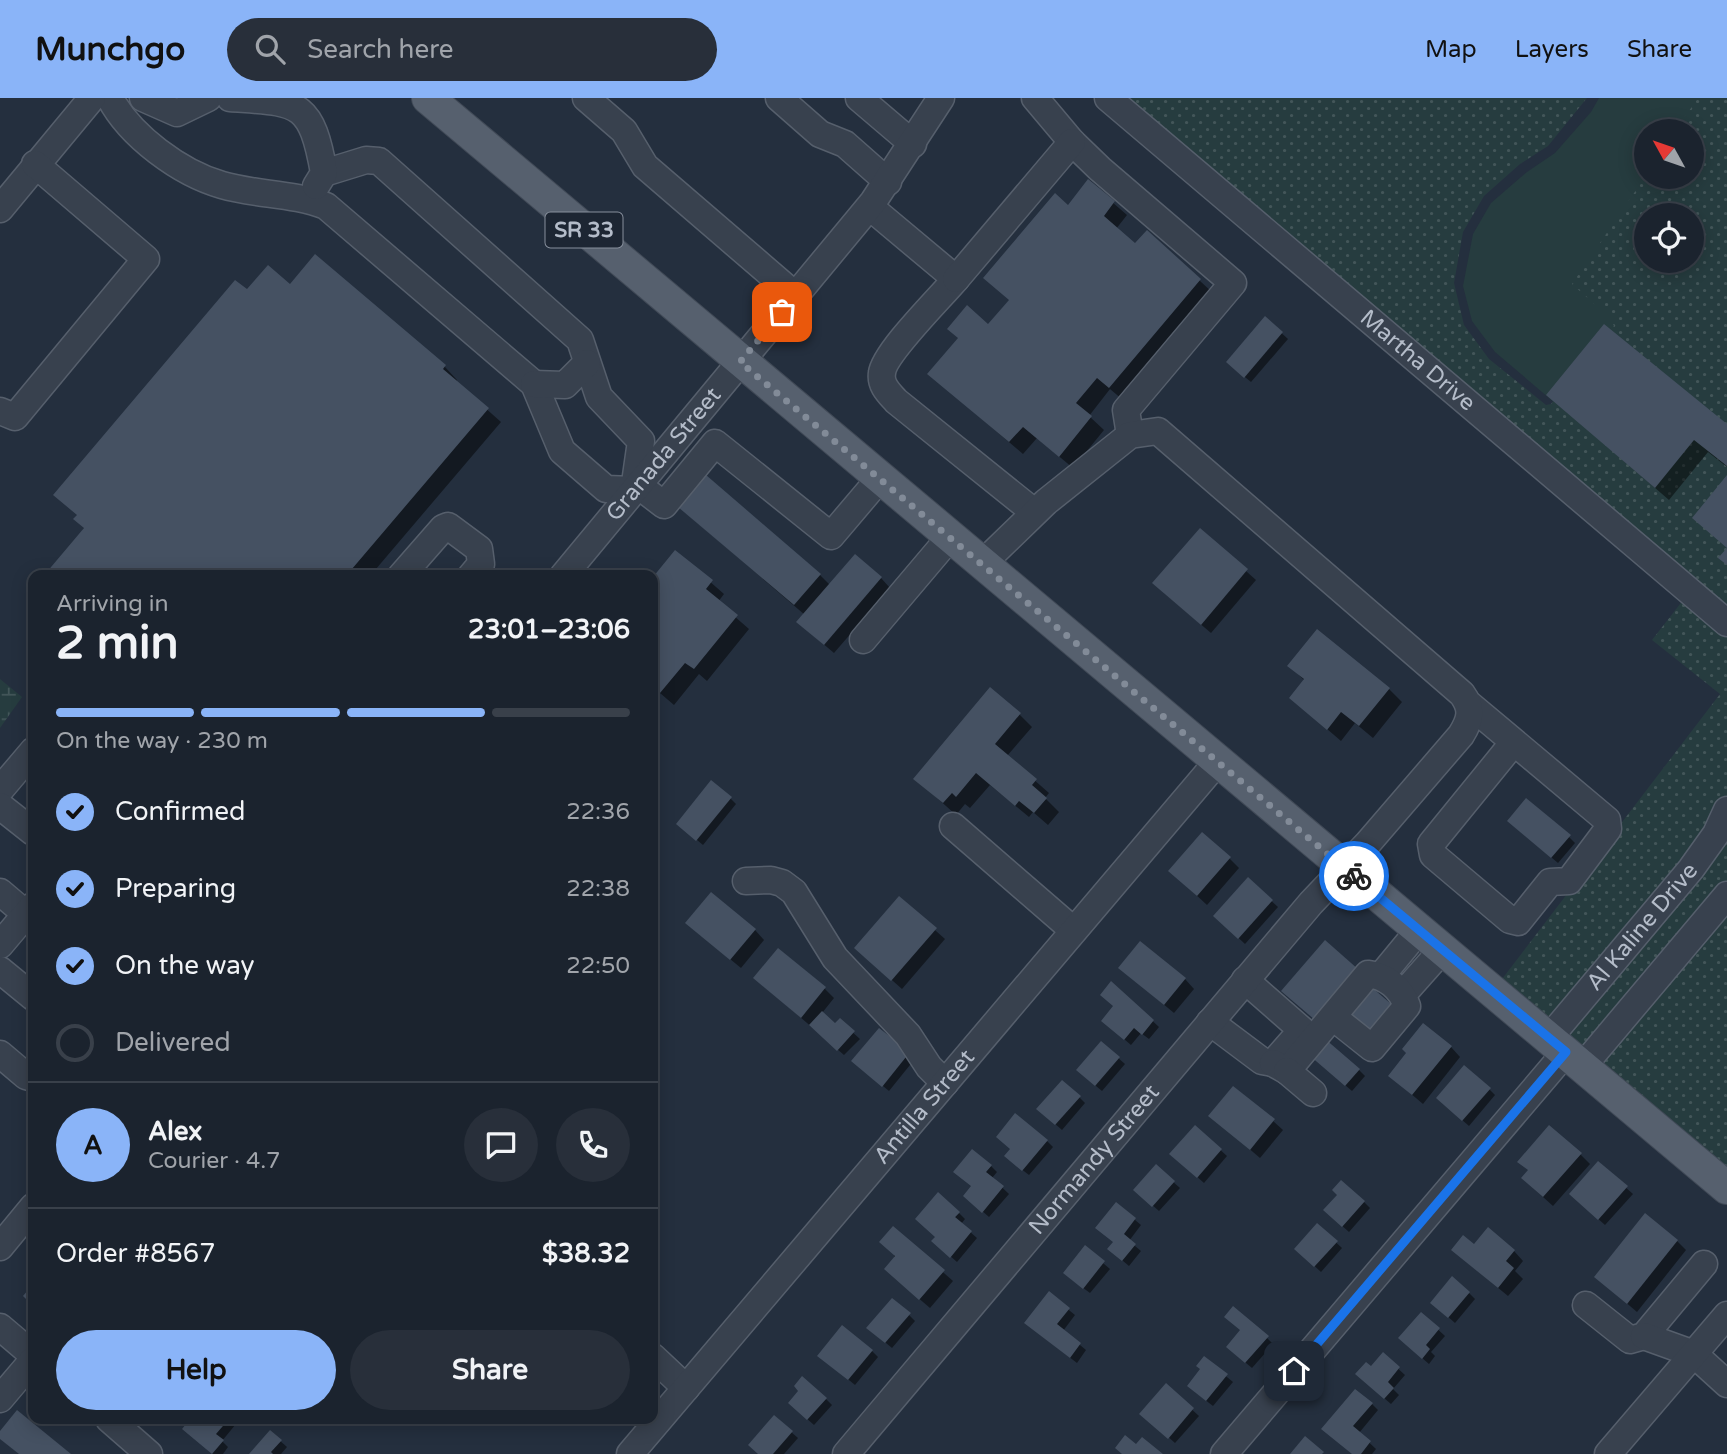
<!DOCTYPE html>
<html lang="en">
<head>
<meta charset="utf-8">
<style>
	body { margin:0; font-family:"Varela Round",sans-serif; background:#282f3a; color:#f1f3f6; height:100vh; display:flex; flex-direction:column; font-size:26px; white-space:nowrap }
	* { box-sizing:border-box; margin:0 }
	p { font-size:23px; color:#a0a4aa }
	.icon { flex:none; width:38px; height:38px; fill:none; stroke:currentColor; stroke-width:2; stroke-linecap:round; stroke-linejoin:round }
	.map { position:relative; flex:1; overflow:hidden }
	.side { position:absolute; left:28px; top:472px; width:630px; height:854px; display:flex; flex-direction:column; background:#1b232e; border-radius:14px; box-shadow:0 4px 18px #0003,0 0 0 2px #39404a }
	.side>* { flex:none }
	.needle { width:46px; rotate:310deg }
	.tools { position:absolute; left:1634px; top:21px; display:grid; gap:14px }
	.tools a { display:grid; place-items:center; width:70px; height:70px; border-radius:50%; background:#1b232e; box-shadow:0 4px 18px #0003,0 0 0 2px #39404a; font-size:35px }
	.pin { position:absolute; display:grid; place-items:center; width:60px; height:60px; color:#fff; margin:-30px; border-radius:14px; box-shadow:0 4px 10px #0006 }
	.courier { position:absolute; display:grid; place-items:center; width:70px; height:70px; margin:-35px; border:5px solid #1a73e8; border-radius:50%; background:#fff; color:#222; box-shadow:0 2px 9px #0007 }
	.overview em { font-style:normal; font-weight:800 }
	.overview div { display:flex; flex-direction:column-reverse }
	.overview { display:flex; align-items:center; justify-content:space-between; height:119px; padding:0 28px }
	h1 { font-size:46px; font-weight:800; line-height:52px }
	.bar { display:grid; grid-template-columns:repeat(4,1fr); gap:10px 7px; align-content:center; height:84px; padding:0 28px }
	.bar i { height:9px; border-radius:5px; background:#39404a }
	.bar .active { background:#8ab4f8 }
	.bar p { grid-column:span 4 }
	.line { display:flex; align-items:center; gap:18px; padding:0 28px; border-top:2px solid #39404a }
	.line div { flex:1 }
	.round { display:grid; place-items:center; flex:none; width:74px; height:74px; border-radius:37px; background:#282f3a }
	ol { padding:0 28px; list-style:none }
	li { display:flex; align-items:center; gap:21px; height:77px }
	li p { margin-inline-start:auto }
	li .icon { padding:7px; border-radius:50%; background:#8ab4f8; color:#111; stroke-width:4 }
	li:last-child { color:#a0a4aa }
	li i { width:38px; height:38px; border:4px solid #39404a; border-radius:50% }
	.cta { display:flex; gap:14px; margin-top:auto; padding:14px 28px }
	.cta a { flex:1; height:80px; border-radius:42px; background:#8ab4f8; color:#111; font-size:28px; font-weight:800; line-height:80px; text-align:center }
	.cta a+a { background:#282f3a; color:#f1f3f6 }
	header { display:flex; align-items:center; gap:42px; box-sizing:border-box; height:98px; padding:0 35px; background:#8ab4f8; color:#111 }
	header strong { font-size:33px }
	nav { display:flex; gap:38px; margin-inline-start:auto; font-size:24px }
	.search { width:490px; height:63px; background:#282f3a; display:flex; align-items:center; gap:18px; box-sizing:border-box; padding:0 24px; border-radius:38px; color:#a0a4aa; font-size:26px }
	.map>svg:first-child { display:block }
	.grass { fill:#263c3f; fill-rule:evenodd }
	.wetland { fill:url(#wetland-marsh) }
	.park { fill:url(#park-dots); fill-rule:evenodd }
	.shadow { fill:#0007 }
	.building { fill:#455162 }
	.lines { fill:none; stroke-linecap:round; stroke-linejoin:round }
	.minor-casing { stroke:#565f6c; stroke-width:29 }
	.major-casing { stroke:#414a57; stroke-width:34 }
	.minor { stroke:#38414e; stroke-width:26 }
	.major { stroke:#56606e; stroke-width:32 }
	.done { stroke:#828b98; stroke-width:7; stroke-dasharray:0 12.6 }
	.route { stroke:#1a73e8; stroke-width:9 }
	.labels { text-anchor:middle; dominant-baseline:central; stroke-width:7; stroke-linejoin:round; paint-order:stroke }
	.shield { fill:#1d2633; stroke:#878f9c; stroke-width:2 }
	.shield-label { font-size:21px; font-weight:bold; fill:#b4bcc9 }
	.street-label { font-size:23px; fill:#b4bcc9; stroke:#1d2633 }
</style>
</head>
<body>
<header>
<strong>Munchgo</strong>
<div class="search"><svg class="icon" aria-label="search" viewBox="0 0 24 24"><circle cx="10" cy="10" r="6"/><path d="M15 15l6 6"/></svg>Search here</div>
<nav><a>Map</a><a>Layers</a><a>Share</a></nav>
</header>
<div class="map">
<svg width="1727" height="1356" viewBox="0 0 1727 1356">
	<defs>
		<pattern id="wetland-marsh" width="20" height="14" patternUnits="userSpaceOnUse" patternTransform="scale(1.75)"><rect width="20" height="14" fill="#263c3f"/><path d="M1 5h8M5 5V1M11 12h8M15 12V8" fill="none" stroke="#435659"/></pattern>
		<pattern id="park-dots" width="8" height="8" patternUnits="userSpaceOnUse" patternTransform="scale(1.75)"><rect width="8" height="8" fill="#263c3f"/><path d="M2 2h.1M6 6h.1" fill="none" stroke="#435659" stroke-width="1.8" stroke-linecap="round"/></pattern>
	</defs>
	<rect width="100%" height="100%" fill="#242f3e"/>
	<path class="grass" d="M1599,0h128l-72,390 -160,-136 -23,-31 -9,-35 10,-52 18,-31 36,-31 28,-19 36,-41zM1647,33h45v46h-45zM1647,117h45v46h-45z"/>
	<path class="wetland" d="M0,581l22,18 -22,31z"/>
	<path class="park" d="M1116,0h471l-39,48 -28,18 -36,32 -21,36 -9,51 10,42 25,34 57,46 5,-1 63,-78 -4,-8 -38,-34 75,-110v3h45v-46h-17l23,-33h29v1076l-228,-191 221,-289 -68,-54 42,-54zM1647,117h45v46h-45z"/>
	<g class="shadow">
		<path d="M1089,84l38,33 -11,14 19,17 12,-14 66,61 -90,107 -13,-11 -21,27 15,14 -31,38 -36,-30 -14,16 -94,-80 59,-47 22,-26 58,-94z"/>
		<path d="M290,188l155,81 12,13 -1,2 45,40 -131,154h-319l196,-284z"/>
		<path d="M1266,221l22,20 -37,43 -17,-14z"/>
		<path d="M1548,297l179,31v41l-19,-15 -39,48z"/>
		<path d="M693,421l127,56 10,10 51,-7 9,10 -56,65 -26,-22 -3,-16z"/>
		<path d="M1200,432l56,50 -45,53 -47,-40z"/>
		<path d="M676,454l48,42 -6,8 31,27 -42,52 -8,-7 -25,31 -21,-18v-107z"/>
		<path d="M1290,568l99,23 13,13 -29,36 -18,-15 -14,18 -50,-43 14,-17z"/>
		<path d="M1019,616l13,13 -25,29 42,37 -4,5 14,14 -11,13 -15,-13 -4,5 -39,-32 -20,23 -5,-4 -9,11 -40,-36z"/>
		<path d="M730,700l6,6 -33,41 -19,-16z"/>
		<path d="M1515,729l54,10 6,6 -17,20z"/>
		<path d="M1229,760l10,10 -32,37 -27,-25z"/>
		<path d="M1248,782l30,27 -33,37 -30,-28z"/>
		<path d="M899,800l46,41 -43,50 -36,-32z"/>
		<path d="M755,832l9,10 -23,28 -44,-36z"/>
		<path d="M1120,870l65,11 9,10 -20,24z"/>
		<path d="M755,880l70,11 9,9 -12,15 14,13 4,-5 20,18 -16,16z"/>
		<path d="M1112,885l47,44 -10,12 -8,-6 -10,12 -21,-18 5,-20z"/>
		<path d="M1101,945l24,21 -23,27 -18,-15z"/>
		<path d="M1451,949l9,10 -37,47 -33,-28 18,-22z"/>
		<path d="M908,956l6,6 -25,31 -29,-24z"/>
		<path d="M1317,963l42,9 6,6 -13,15z"/>
		<path d="M1489,991l6,6 -26,31 -25,-22z"/>
		<path d="M1079,999l6,6 -23,27 -17,-15z"/>
		<path d="M1211,1018l62,5 10,9 -23,28z"/>
		<path d="M1195,1029l32,29 -23,27 -26,-23z"/>
		<path d="M1047,1043l6,6 -24,28 -17,-13z"/>
		<path d="M1580,1056l10,10 -37,42 -20,-18z"/>
		<path d="M1598,1065l35,31 -28,31 -28,-25z"/>
		<path d="M991,1068l6,6 -5,6 17,16 -20,23 -24,-21z"/>
		<path d="M1156,1069l24,21 -21,23 -24,-21z"/>
		<path d="M1364,1104l6,6 -21,24 -18,-16z"/>
		<path d="M1116,1106l25,21 -12,16 12,10 -12,15 -13,-11z"/>
		<path d="M959,1115l6,6 -4,5 16,14 -20,24 -17,-15 -3,-10z"/>
		<path d="M1317,1127l25,23 -21,24 -25,-23z"/>
		<path d="M893,1130l60,53 -23,27 -35,-30z"/>
		<path d="M1677,1143l9,9 -49,62 -41,-35z"/>
		<path d="M1474,1149l40,4 9,10 -8,10 8,8 -15,17 -45,-37z"/>
		<path d="M1085,1150l25,21 -20,24 -19,-14z"/>
		<path d="M1469,1195l6,6 -20,24 -17,-15z"/>
		<path d="M1049,1196l26,21 -12,16 23,19 -9,13 -44,-34z"/>
		<path d="M1421,1216l24,22 -14,16 4,4 -6,8 -23,-20z"/>
		<path d="M909,1217l6,6 -23,27 -18,-15z"/>
		<path d="M1267,1240l6,6 -21,24 -18,-15z"/>
		<path d="M872,1253l6,6 -23,28 -29,-24z"/>
		<path d="M1383,1257l22,20 -12,14 6,6 -8,9 -28,-24z"/>
		<path d="M1204,1260l29,24 -20,24 -18,-14z"/>
		<path d="M1166,1288l33,30 -24,27 -27,-24z"/>
		<path d="M826,1301l6,6 -18,20 -18,-16z"/>
		<path d="M1372,1306l6,6 -19,23 17,16 -4,5h-19l-23,-19z"/>
		<path d="M775,1320l23,20 -14,16h-24z"/>
		<path d="M193,1321h47l-18,22 6,6 -5,7h-10l-22,-19z"/>
		<path d="M581,1321h13l-5,7z"/>
		<path d="M270,1334l17,15 -6,7h-30z"/>
	</g>
	<g class="building">
		<path d="M1088,81l27,22 -11,15 31,27 12,-13 54,49 -92,109 -12,-10 -21,25 16,13 -33,41 -36,-30 -14,15 -82,-68 31,-36 -11,-9 20,-24 21,19 21,-24 -26,-22 72,-85 13,12z"/>
		<path d="M315,156l131,111 -3,4 46,39 -143,168h-297l-3,-3 38,-45 -11,-9 4,-4 -24,-20 182,-215 12,9 21,-24 22,19z"/>
		<path d="M1265,218l18,16 -39,46 -18,-16z"/>
		<path d="M1604,226l123,100v42l-33,-26 -39,48 -109,-93z"/>
		<path d="M706,377l115,99 -27,31 -116,-98z"/>
		<path d="M1727,377v90l-9,-7 9,-10 -35,-30z"/>
		<path d="M1200,430l48,41 -47,56 -49,-42z"/>
		<path d="M675,452l38,30 -7,9 32,26 -44,54 -9,-6 -25,30 -7,-6v-110z"/>
		<path d="M855,456l27,23 -58,68 -28,-23z"/>
		<path d="M1317,531l73,59 -31,38 -18,-14 -14,18 -38,-32 15,-19 -17,-13z"/>
		<path d="M990,589l31,26 -26,31 42,35 -5,6 15,13 -13,15 -15,-12 -4,5 -39,-33 -20,24 -4,-4 -9,10 -30,-24z"/>
		<path d="M711,682l21,17 -36,44 -20,-17z"/>
		<path d="M1526,700l45,37 -20,23 -44,-37z"/>
		<path d="M1202,734l29,25 -34,39 -29,-25z"/>
		<path d="M1248,779l25,23 -35,39 -25,-23z"/>
		<path d="M711,794l45,37 -26,31 -45,-37z"/>
		<path d="M899,798l38,32 -46,53 -37,-33z"/>
		<path d="M1325,842l34,30 -44,50 -34,-29z"/>
		<path d="M1140,843l46,37 -22,27 -46,-37z"/>
		<path d="M778,850l48,39 -25,31 -48,-40z"/>
		<path d="M1111,883l43,39 -12,15 -8,-7 -10,12 -23,-19 12,-15 -13,-11z"/>
		<path d="M1369,887l29,25 -26,31 -30,-25z"/>
		<path d="M822,913l13,12 5,-5 15,13 -18,20 -28,-26z"/>
		<path d="M1423,925l29,23 -40,49 -24,-19 18,-23 -4,-4z"/>
		<path d="M879,930l31,24 -28,35 -31,-26z"/>
		<path d="M1324,940l36,31 -15,17 -36,-31z"/>
		<path d="M1101,943l19,16 -25,29 -19,-16z"/>
		<path d="M1464,967l27,23 -29,33 -26,-23z"/>
		<path d="M1062,982l19,16 -26,29 -19,-16z"/>
		<path d="M1233,988l42,33 -25,31 -42,-34z"/>
		<path d="M1015,1015l33,27 -26,31 -18,-15 6,-7 -14,-12z"/>
		<path d="M1195,1027l27,24 -25,29 -28,-24z"/>
		<path d="M1549,1027l33,28 -39,44 -22,-19 7,-8 -11,-8z"/>
		<path d="M972,1051l20,16 -6,7 18,14 -22,27 -19,-17 8,-10 -18,-14z"/>
		<path d="M1598,1063l30,25 -30,34 -29,-26z"/>
		<path d="M1156,1066l19,17 -23,26 -19,-17z"/>
		<path d="M1341,1082l24,21 -23,26 -19,-17 14,-15 -5,-5z"/>
		<path d="M938,1094l22,20 -5,5 17,14 -22,27 -19,-17 4,-4 -20,-18z"/>
		<path d="M1116,1104l20,16 -12,16 12,10 -14,17 -15,-12 6,-7 -18,-14z"/>
		<path d="M1645,1115l33,27 -51,64 -33,-27z"/>
		<path d="M1317,1125l21,18 -24,26 -20,-18z"/>
		<path d="M893,1128l52,44 -26,30 -35,-31 11,-13 -16,-14z"/>
		<path d="M1488,1129l27,23 -9,11 8,7 -16,20 -47,-38 12,-15 11,9z"/>
		<path d="M1085,1147l20,16 -22,28 -20,-16z"/>
		<path d="M1452,1178l18,16 -22,26 -18,-15z"/>
		<path d="M33,1186v22l-10,-10z"/>
		<path d="M1049,1193l21,17 -13,16 24,19 -11,15 -46,-35z"/>
		<path d="M892,1200l19,15 -26,30 -19,-15z"/>
		<path d="M1233,1208l36,30 -24,27 -19,-16 14,-17 -16,-13z"/>
		<path d="M1421,1214l19,16 -14,17 4,4 -8,10 -24,-21z"/>
		<path d="M842,1227l31,25 -25,30 -31,-24z"/>
		<path d="M1383,1254l17,15 -12,15 6,6 -10,11 -29,-25 11,-12 5,4z"/>
		<path d="M1204,1258l24,18 -22,27 -19,-15 13,-17 -4,-3z"/>
		<path d="M802,1278l25,22 -20,22 -19,-17 10,-12 -4,-5z"/>
		<path d="M1166,1285l28,25 -26,31 -29,-25z"/>
		<path d="M1355,1291l18,14 -20,23 18,15 -10,13h-9l-31,-25z"/>
		<path d="M17,1312l54,44h-52l-19,-15v-8z"/>
		<path d="M774,1317l19,16 -20,23h-15l-10,-9z"/>
		<path d="M190,1321h39l-13,15 8,6 -12,14 -30,-25z"/>
		<path d="M270,1332l12,10 -11,12 2,2h-24z"/>
		<path d="M1125,1337l11,9 6,-7 21,17h-41l-7,-6z"/>
		<path d="M1305,1338l19,16 -2,2h-32z"/>
	</g>
	<g class="lines">
		<g class="minor-casing">
			<g id="minor">
				<path d="M110,0c20,38 70,75 112,87 34,10 71,8 104,21l208,178 28,67 44,38 28,1 7,-49 -42,-44 -19,-57 -201,-179 -13,-1 -42,13"/>
				<path d="M143,0l34,15 31,-15"/>
				<path d="M230,0c68,5 81,1 94,75l-8,13"/>
				<path d="M586,0l38,33 21,35 151,130"/>
				<path d="M779,0l41,36 25,10 43,38"/>
				<path d="M859,0l54,46"/>
				<path d="M1035,0l37,44 28,27 133,114 -107,127 4,25"/>
				<path id="s1" d="M1108,0l619,525"/>
				<path d="M870,109l86,72c-15,18 -72,74 -74,94 -2,12 7,20 14,28l138,111"/>
				<path d="M0,111l92,-111"/>
				<path d="M956,181l116,-137"/>
				<path d="M534,286l31,1 22,-22"/>
				<path d="M0,313l15,6 131,-158 -111,-95"/>
				<path d="M638,387l26,20 51,-62 116,93 50,-59"/>
				<path d="M401,478l42,-48 5,-2 31,23 2,15 -10,12"/>
				<path id="s2" d="M563,478l310,-374 68,-104"/>
				<path d="M863,542l88,-104"/>
				<path d="M1470,607l137,115 1,9 -39,52 -19,1 -32,40 -8,-2 -77,-65 -2,-11 83,-102"/>
				<path d="M0,692l33,-39"/>
				<path d="M0,708l33,26"/>
				<path d="M953,728l120,104"/>
				<path d="M746,783l25,-1 11,3 12,9 41,66 73,77 21,32 16,16"/>
				<path d="M0,794l33,28"/>
				<path d="M0,847l33,-39"/>
				<path d="M0,872l33,27"/>
				<path d="M1381,878l38,-46"/>
				<path d="M1403,896l40,-45"/>
				<path d="M1210,924l52,39 11,2 29,-33 -57,-50"/>
				<path id="s3" d="M1549,940l142,-169 25,-35 11,-24"/>
				<path d="M0,956l26,22 7,2"/>
				<path d="M1273,965l14,8 81,-97c18,2 33,14 39,32l-35,42 -39,-31"/>
				<path d="M1583,968l144,-171"/>
				<path d="M1287,973l26,22"/>
				<path d="M0,1149l33,-40"/>
				<path d="M1586,1207l44,35 14,-4 60,-72"/>
				<path d="M0,1229l33,28"/>
				<path d="M1644,1238l50,18 33,30"/>
				<path d="M653,1259l33,31"/>
				<path d="M0,1301l33,-39"/>
				<path d="M109,1321l40,35"/>
				<path id="s4" d="M630,1356l588,-693"/>
				<path id="s5" d="M846,1356l465,-551 57,-60 93,-108c10,-16 12,-26 1,-41l-304,-263 -28,4 -84,67 -63,61"/>
				<path d="M1224,1356l342,-402"/>
				<path d="M1608,1356l119,-139"/>
			</g>
		</g>
		<g class="major-casing">
			<path id="major" d="M428,0l1299,1090"/>
		</g>
		<use href="#minor" class="minor"/>
		<use href="#major" class="major"/>
	</g>
	<g class="lines">
		<path class="done" d="M782,214l-42,50 614,514"/>
		<path class="route" d="M1294,1273l272,-319 -212,-176"/>
	</g>
	<g class="labels">
		<rect class="shield" x="545.5" y="114.5" width="77" height="35" rx="5"/>
		<g class="shield-label">
			<text x="584" y="132">SR 33</text>
		</g>
		<g class="street-label">
			<text stroke="none"><textPath href="#s1" startOffset="406">Martha Drive</textPath></text>
			<text stroke="none"><textPath href="#s2" startOffset="158">Granada Street</textPath></text>
			<text stroke="none"><textPath href="#s3" startOffset="145">Al Kaline Drive</textPath></text>
			<text stroke="none"><textPath href="#s4" startOffset="455">Antilla Street</textPath></text>
			<text stroke="none"><textPath href="#s5" startOffset="385">Normandy Street</textPath></text>
		</g>
	</g>
</svg>
<div class="tools">
<a><svg class="needle" viewBox="-14 -14 28 28"><path d="M0-13l5 13h-10z" fill="#e53935"/><path d="M0 13l5-13h-10z" fill="#a0a4aa"/></svg></a>
<a><svg class="icon" aria-label="locate" viewBox="0 0 24 24"><circle cx="12" cy="12" r="6"/><path d="M12 2v4M12 18v4M2 12h4M18 12h4"/></svg></a>
</div>
<div class="pin" style="left:782px;top:214px;background:#ea580c"><svg class="icon" aria-label="bag" viewBox="0 0 24 24"><path d="M5 8h14l-1 12H6zM9 8a3 3 0 0 1 6 0"/></svg></div>
<div class="pin" style="left:1294px;top:1273px;background:#1f2937"><svg class="icon" aria-label="home" viewBox="0 0 24 24"><path d="M3 11l9-7 9 7M6 9v11h12V9"/></svg></div>
<div class="courier" style="left:1354px;top:778px"><svg class="icon" aria-label="bike" viewBox="0 0 24 24"><circle cx="6" cy="16" r="4"/><circle cx="18" cy="16" r="4"/><path d="M6 16l4-8h5l3 8M10 8l3 8H6M13 5h3"/></svg></div>
<section class="side">
<div class="overview"><div><h1>2 min</h1><p>Arriving in</p></div><em>23:01–23:06</em></div>
<div class="bar"><i class="active"></i><i class="active"></i><i class="active"></i><i></i><p>On the way · 230 m</p></div>
<ol>
<li><svg class="icon" aria-label="check" viewBox="0 0 24 24"><path d="M5 12l5 5 9-10"/></svg>Confirmed<p>22:36</p></li>
<li><svg class="icon" aria-label="check" viewBox="0 0 24 24"><path d="M5 12l5 5 9-10"/></svg>Preparing<p>22:38</p></li>
<li><svg class="icon" aria-label="check" viewBox="0 0 24 24"><path d="M5 12l5 5 9-10"/></svg>On the way<p>22:50</p></li>
<li><i></i>Delivered</li>
</ol>
<div class="line" style="height:126px"><b class="round" style="background:#8ab4f8;color:#111">A</b><div><b>Alex</b><p>Courier · 4.7</p></div><a class="round"><svg class="icon" aria-label="chat" viewBox="0 0 24 24"><path d="M4 5h16v11H9l-5 4z"/></svg></a><a class="round"><svg class="icon" aria-label="phone" viewBox="0 0 24 24"><path d="M5 4h4l2 5-3 2q2 4 5 5l2-3 5 2v4C11 20 4 13 5 4z"/></svg></a></div>
<div class="line" style="height:91px"><div>Order #8567</div><b>$38.32</b></div>
<div class="cta"><a>Help</a><a>Share</a></div>
</section>
</div>
</body>
</html>
